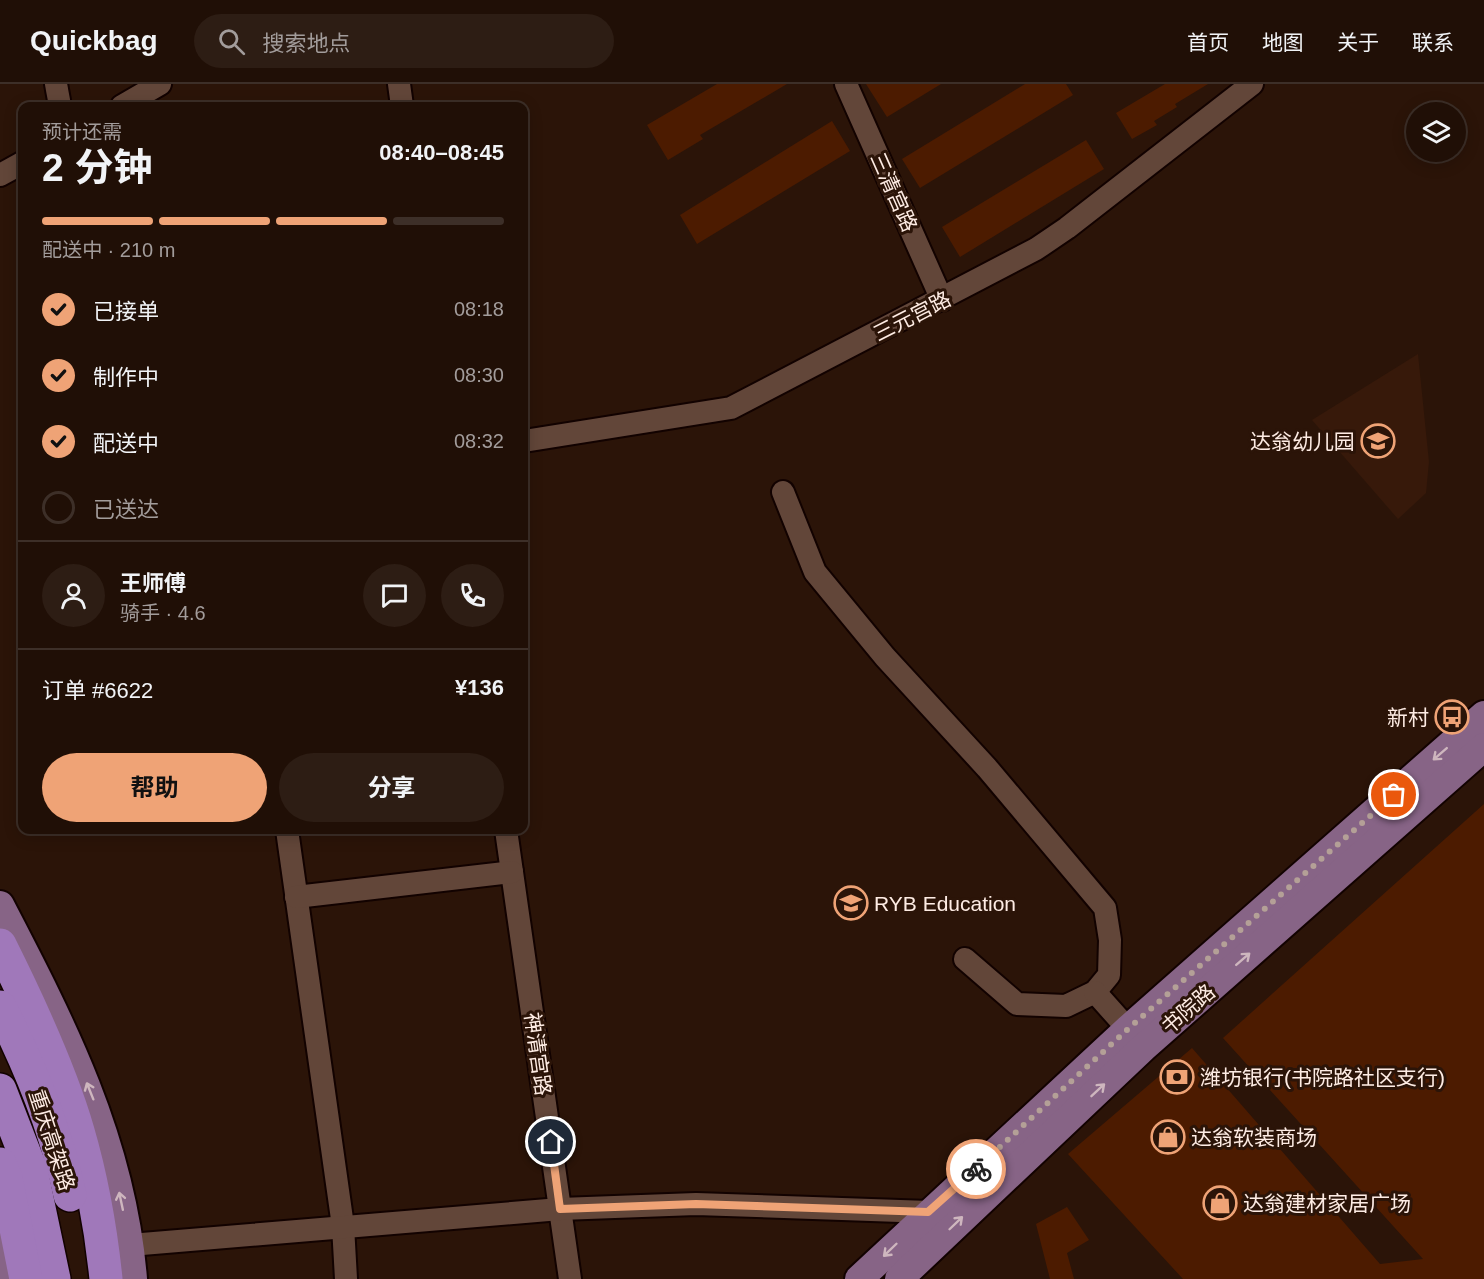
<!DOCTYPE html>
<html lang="zh">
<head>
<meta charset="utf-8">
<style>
	body { margin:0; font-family:Helvetica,"Noto Sans SC",sans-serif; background:#2d1d14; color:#f1f3f6; height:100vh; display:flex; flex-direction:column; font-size:22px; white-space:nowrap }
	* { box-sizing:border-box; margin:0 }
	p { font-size:20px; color:#a29c9b }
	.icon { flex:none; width:33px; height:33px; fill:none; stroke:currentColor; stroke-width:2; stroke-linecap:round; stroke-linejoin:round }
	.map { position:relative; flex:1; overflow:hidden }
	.drawer { position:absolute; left:18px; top:18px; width:510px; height:732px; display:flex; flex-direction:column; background:#200f06; border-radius:12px; box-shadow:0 3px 15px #0003,0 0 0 2px #3d2f28 }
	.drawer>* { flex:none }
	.controls { position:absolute; left:1406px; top:18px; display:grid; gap:12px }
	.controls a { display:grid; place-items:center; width:60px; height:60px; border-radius:50%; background:#200f06; box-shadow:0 3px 15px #0003,0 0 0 2px #3d2f28; font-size:30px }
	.pin { position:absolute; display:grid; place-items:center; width:51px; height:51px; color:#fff; margin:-26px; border:3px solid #fff; border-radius:50%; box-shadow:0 2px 6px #0007 }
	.courier { position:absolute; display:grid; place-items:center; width:60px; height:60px; margin:-30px; border:4px solid #efa376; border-radius:50%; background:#fff; color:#222; box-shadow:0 2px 8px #0007 }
	.summary em { font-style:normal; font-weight:700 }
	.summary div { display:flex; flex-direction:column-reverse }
	.summary { display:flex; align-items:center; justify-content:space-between; height:102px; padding:0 24px }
	h1 { font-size:39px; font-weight:700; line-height:45px }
	.bar { display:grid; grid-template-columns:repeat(4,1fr); gap:9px 6px; align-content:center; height:72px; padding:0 24px }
	.bar i { height:8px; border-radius:4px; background:#3d2f28 }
	.bar .on { background:#efa376 }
	.bar p { grid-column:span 4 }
	.line { display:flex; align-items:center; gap:15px; padding:0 24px; border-top:2px solid #3d2f28 }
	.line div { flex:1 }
	.round { display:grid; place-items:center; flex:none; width:63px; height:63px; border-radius:32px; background:#2d1d14 }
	ol { padding:0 24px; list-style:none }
	li { display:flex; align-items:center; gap:18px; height:66px }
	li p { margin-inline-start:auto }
	li .icon { padding:6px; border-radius:50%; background:#efa376; color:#111; stroke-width:4 }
	li:last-child { color:#a29c9b }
	li i { width:33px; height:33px; border:3px solid #3d2f28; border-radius:50% }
	.button { display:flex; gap:12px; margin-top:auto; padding:12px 24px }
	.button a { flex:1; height:69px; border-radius:36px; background:#efa376; color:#111; font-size:24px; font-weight:700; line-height:69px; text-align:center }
	.button a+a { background:#2d1d14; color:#f1f3f6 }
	header { display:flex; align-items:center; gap:36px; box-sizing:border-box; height:84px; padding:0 30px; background:#200f06; border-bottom:2px solid #3d2f28 }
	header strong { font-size:28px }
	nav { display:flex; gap:33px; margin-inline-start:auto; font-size:21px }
	.search { width:420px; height:54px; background:#2d1d14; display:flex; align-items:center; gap:15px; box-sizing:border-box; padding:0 21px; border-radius:33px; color:#a29c9b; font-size:22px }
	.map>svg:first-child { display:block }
	.built { fill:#37190a }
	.building { fill:#4c1b00 }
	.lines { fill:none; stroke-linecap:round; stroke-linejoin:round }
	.minor-casing { stroke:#120200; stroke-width:26 }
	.major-casing { stroke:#120200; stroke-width:32 }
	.highway-casing { stroke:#120200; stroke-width:36 }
	.minor { stroke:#624639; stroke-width:22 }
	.major { stroke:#876486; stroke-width:28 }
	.highway { stroke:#a078ba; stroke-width:33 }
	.oneway { stroke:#ceb6be }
	.done { stroke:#b4a097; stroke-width:6; stroke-dasharray:0 10.8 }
	.route { stroke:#efa376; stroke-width:8 }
	.labels { text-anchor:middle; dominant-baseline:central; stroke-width:6; stroke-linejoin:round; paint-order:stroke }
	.street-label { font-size:21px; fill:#feece4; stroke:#2b1408 }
	.poi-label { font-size:21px; fill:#feece4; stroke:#2b1408; text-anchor:start }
</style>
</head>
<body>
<header>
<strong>Quickbag</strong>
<div class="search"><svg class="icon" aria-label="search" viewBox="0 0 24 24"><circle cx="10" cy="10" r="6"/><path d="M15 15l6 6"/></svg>搜索地点</div>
<nav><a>首页</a><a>地图</a><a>关于</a><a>联系</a></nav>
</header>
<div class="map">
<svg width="1484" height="1195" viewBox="0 0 1484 1195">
	<rect width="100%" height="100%" fill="#2b1408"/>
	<path class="built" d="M1418,270l11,108 -3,31 -28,26 -86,-99z"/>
	<g class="building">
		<path d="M717,0h70l-87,51 3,4 -35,21 -21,-35z"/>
		<path d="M866,0h75l-54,33z"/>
		<path d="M1025,0h41l7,11 -153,93 -18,-29z"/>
		<path d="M1165,0h43l-33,20 2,3 -23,14 3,4 -25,14 -16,-26z"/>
		<path d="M832,37l18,30 -153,93 -17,-29z"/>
		<path d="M1086,56l18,29 -144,88 -18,-30z"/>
		<path d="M1484,720v475h-301l-115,-125 124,-106 188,216 43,-5 -200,-221z"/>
		<path d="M1067,1123l22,33 -22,13 7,26h-24l-14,-55z"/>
	</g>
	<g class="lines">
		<g class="minor-casing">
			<g id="minor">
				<path d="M56,0l4,22"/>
				<path d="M399,0l3,22"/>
				<path d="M846,0l96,216"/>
				<path d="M122,22l38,-22"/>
				<path d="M0,91l22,-12"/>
				<path d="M524,357l207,-33 305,-159 31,-21 185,-144"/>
				<path d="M783,408l32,80 70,85 102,111 118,140 5,32 -1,35 -14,17 -29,14 -49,-2 -52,-45"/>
				<path d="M287,746l56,396 3,53"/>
				<path d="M506,746l64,449"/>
				<path d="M296,813l216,-25"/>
				<path d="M1095,908l33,37"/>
				<path d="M130,1161l430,-36 136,-5 233,8"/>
			</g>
		</g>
		<g class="major-casing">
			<g id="major">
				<path d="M0,821c63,121 122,236 133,374"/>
				<path d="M0,1152l11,43"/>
				<path d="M859,1195l269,-250 356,-314"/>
				<path d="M899,1195l244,-231 341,-301"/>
			</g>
		</g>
		<g class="highway-casing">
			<g id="highway">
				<path d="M0,861c29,58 60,124 78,186 14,48 23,99 28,148"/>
				<path d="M0,923c30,59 56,123 70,188"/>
				<path d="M0,1006l31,80 23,109"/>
				<path d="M0,1080l6,14 20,101"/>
			</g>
		</g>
		<use href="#minor" class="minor"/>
		<use href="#major" class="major"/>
		<use href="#highway" class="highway"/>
	</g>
	<defs><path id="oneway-shaft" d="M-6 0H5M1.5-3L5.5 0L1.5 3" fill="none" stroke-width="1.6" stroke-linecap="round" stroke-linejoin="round" transform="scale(1.5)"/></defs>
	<g class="oneway">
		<use href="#oneway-shaft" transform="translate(1440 670) rotate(139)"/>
		<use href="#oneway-shaft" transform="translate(1243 875) rotate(-41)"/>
		<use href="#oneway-shaft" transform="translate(1098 1006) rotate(-43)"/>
		<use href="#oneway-shaft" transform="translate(90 1007) rotate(-112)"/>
		<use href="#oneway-shaft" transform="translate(121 1117) rotate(-102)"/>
		<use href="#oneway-shaft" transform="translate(956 1139) rotate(-44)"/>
		<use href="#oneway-shaft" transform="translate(890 1166) rotate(136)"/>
	</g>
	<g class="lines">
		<path class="done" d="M976,1085l152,-140 266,-234"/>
		<path class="route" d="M551,1058l9,67 136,-5 232,8 48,-43"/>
	</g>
	<defs>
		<g id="school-ring" transform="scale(1.725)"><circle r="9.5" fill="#2b1408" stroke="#efa376" stroke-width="1.5"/><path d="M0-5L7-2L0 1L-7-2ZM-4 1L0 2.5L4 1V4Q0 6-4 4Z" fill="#efa376"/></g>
		<g id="bus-ring" transform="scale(1.725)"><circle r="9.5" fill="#2b1408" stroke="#efa376" stroke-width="1.5"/><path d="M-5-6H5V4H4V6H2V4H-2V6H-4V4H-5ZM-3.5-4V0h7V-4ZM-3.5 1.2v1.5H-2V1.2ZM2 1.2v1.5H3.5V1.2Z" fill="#efa376"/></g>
		<g id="bank-ring" transform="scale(1.725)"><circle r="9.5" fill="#2b1408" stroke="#efa376" stroke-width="1.5"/><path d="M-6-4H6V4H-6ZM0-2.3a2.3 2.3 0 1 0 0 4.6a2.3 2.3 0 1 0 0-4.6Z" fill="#efa376"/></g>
		<g id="shop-ring" transform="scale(1.725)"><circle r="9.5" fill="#2b1408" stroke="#efa376" stroke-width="1.5"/><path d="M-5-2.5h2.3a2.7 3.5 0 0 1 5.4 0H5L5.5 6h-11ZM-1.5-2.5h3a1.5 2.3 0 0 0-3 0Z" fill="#efa376"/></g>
	</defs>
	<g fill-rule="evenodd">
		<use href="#school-ring" x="1378" y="357"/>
		<use href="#bus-ring" x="1452" y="633"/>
		<use href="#school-ring" x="851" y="819"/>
		<use href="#bank-ring" x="1177" y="993"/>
		<use href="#shop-ring" x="1168" y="1053"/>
		<use href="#shop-ring" x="1220" y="1119"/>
	</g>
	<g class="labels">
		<g class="street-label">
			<text transform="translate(894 108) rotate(66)">三清宫路</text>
			<text transform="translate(912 232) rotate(-27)">三元宫路</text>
			<text transform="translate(1188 925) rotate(-41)">书院路</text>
			<text transform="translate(538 970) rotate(82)">神清宫路</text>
			<text transform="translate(52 1056) rotate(72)">重庆高架路</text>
		</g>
		<g class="poi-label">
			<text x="1355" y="357" text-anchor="end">达翁幼儿园</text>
			<text x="1429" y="633" text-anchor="end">新村</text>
			<text x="874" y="819">RYB Education</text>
			<text x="1200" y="993">潍坊银行(书院路社区支行)</text>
			<text x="1191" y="1053">达翁软装商场</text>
			<text x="1243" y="1119">达翁建材家居广场</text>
		</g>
	</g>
</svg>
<div class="controls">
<a><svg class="icon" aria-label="layers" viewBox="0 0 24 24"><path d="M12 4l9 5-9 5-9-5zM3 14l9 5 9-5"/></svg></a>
</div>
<div class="pin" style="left:1394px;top:711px;background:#ea580c"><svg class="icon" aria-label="bag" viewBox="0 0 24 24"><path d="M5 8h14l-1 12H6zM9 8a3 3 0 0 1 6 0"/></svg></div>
<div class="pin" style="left:551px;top:1058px;background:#1f2937"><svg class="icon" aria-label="home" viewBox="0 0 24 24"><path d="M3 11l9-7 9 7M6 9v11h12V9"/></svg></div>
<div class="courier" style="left:976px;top:1085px"><svg class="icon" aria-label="bike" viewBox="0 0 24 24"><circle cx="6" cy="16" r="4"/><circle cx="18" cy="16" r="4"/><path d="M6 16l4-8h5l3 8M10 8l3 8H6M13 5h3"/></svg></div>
<section class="drawer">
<div class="summary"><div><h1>2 分钟</h1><p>预计还需</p></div><em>08:40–08:45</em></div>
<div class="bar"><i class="on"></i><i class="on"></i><i class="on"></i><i></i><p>配送中 · 210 m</p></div>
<ol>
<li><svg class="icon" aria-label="check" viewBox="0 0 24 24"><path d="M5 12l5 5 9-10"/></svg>已接单<p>08:18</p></li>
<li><svg class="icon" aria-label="check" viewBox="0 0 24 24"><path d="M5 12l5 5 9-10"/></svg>制作中<p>08:30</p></li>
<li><svg class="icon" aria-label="check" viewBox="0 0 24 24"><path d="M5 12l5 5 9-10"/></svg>配送中<p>08:32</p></li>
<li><i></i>已送达</li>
</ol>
<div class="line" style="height:108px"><a class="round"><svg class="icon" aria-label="person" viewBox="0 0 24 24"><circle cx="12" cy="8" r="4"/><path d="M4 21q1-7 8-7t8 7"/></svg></a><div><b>王师傅</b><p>骑手 · 4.6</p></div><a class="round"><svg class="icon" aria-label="chat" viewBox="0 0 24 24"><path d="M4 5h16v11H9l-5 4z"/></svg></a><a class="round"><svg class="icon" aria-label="phone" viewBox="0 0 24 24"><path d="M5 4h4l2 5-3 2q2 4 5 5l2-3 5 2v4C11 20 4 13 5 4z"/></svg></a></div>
<div class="line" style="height:78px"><div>订单 #6622</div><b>¥136</b></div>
<div class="button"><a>帮助</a><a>分享</a></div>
</section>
</div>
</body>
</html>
